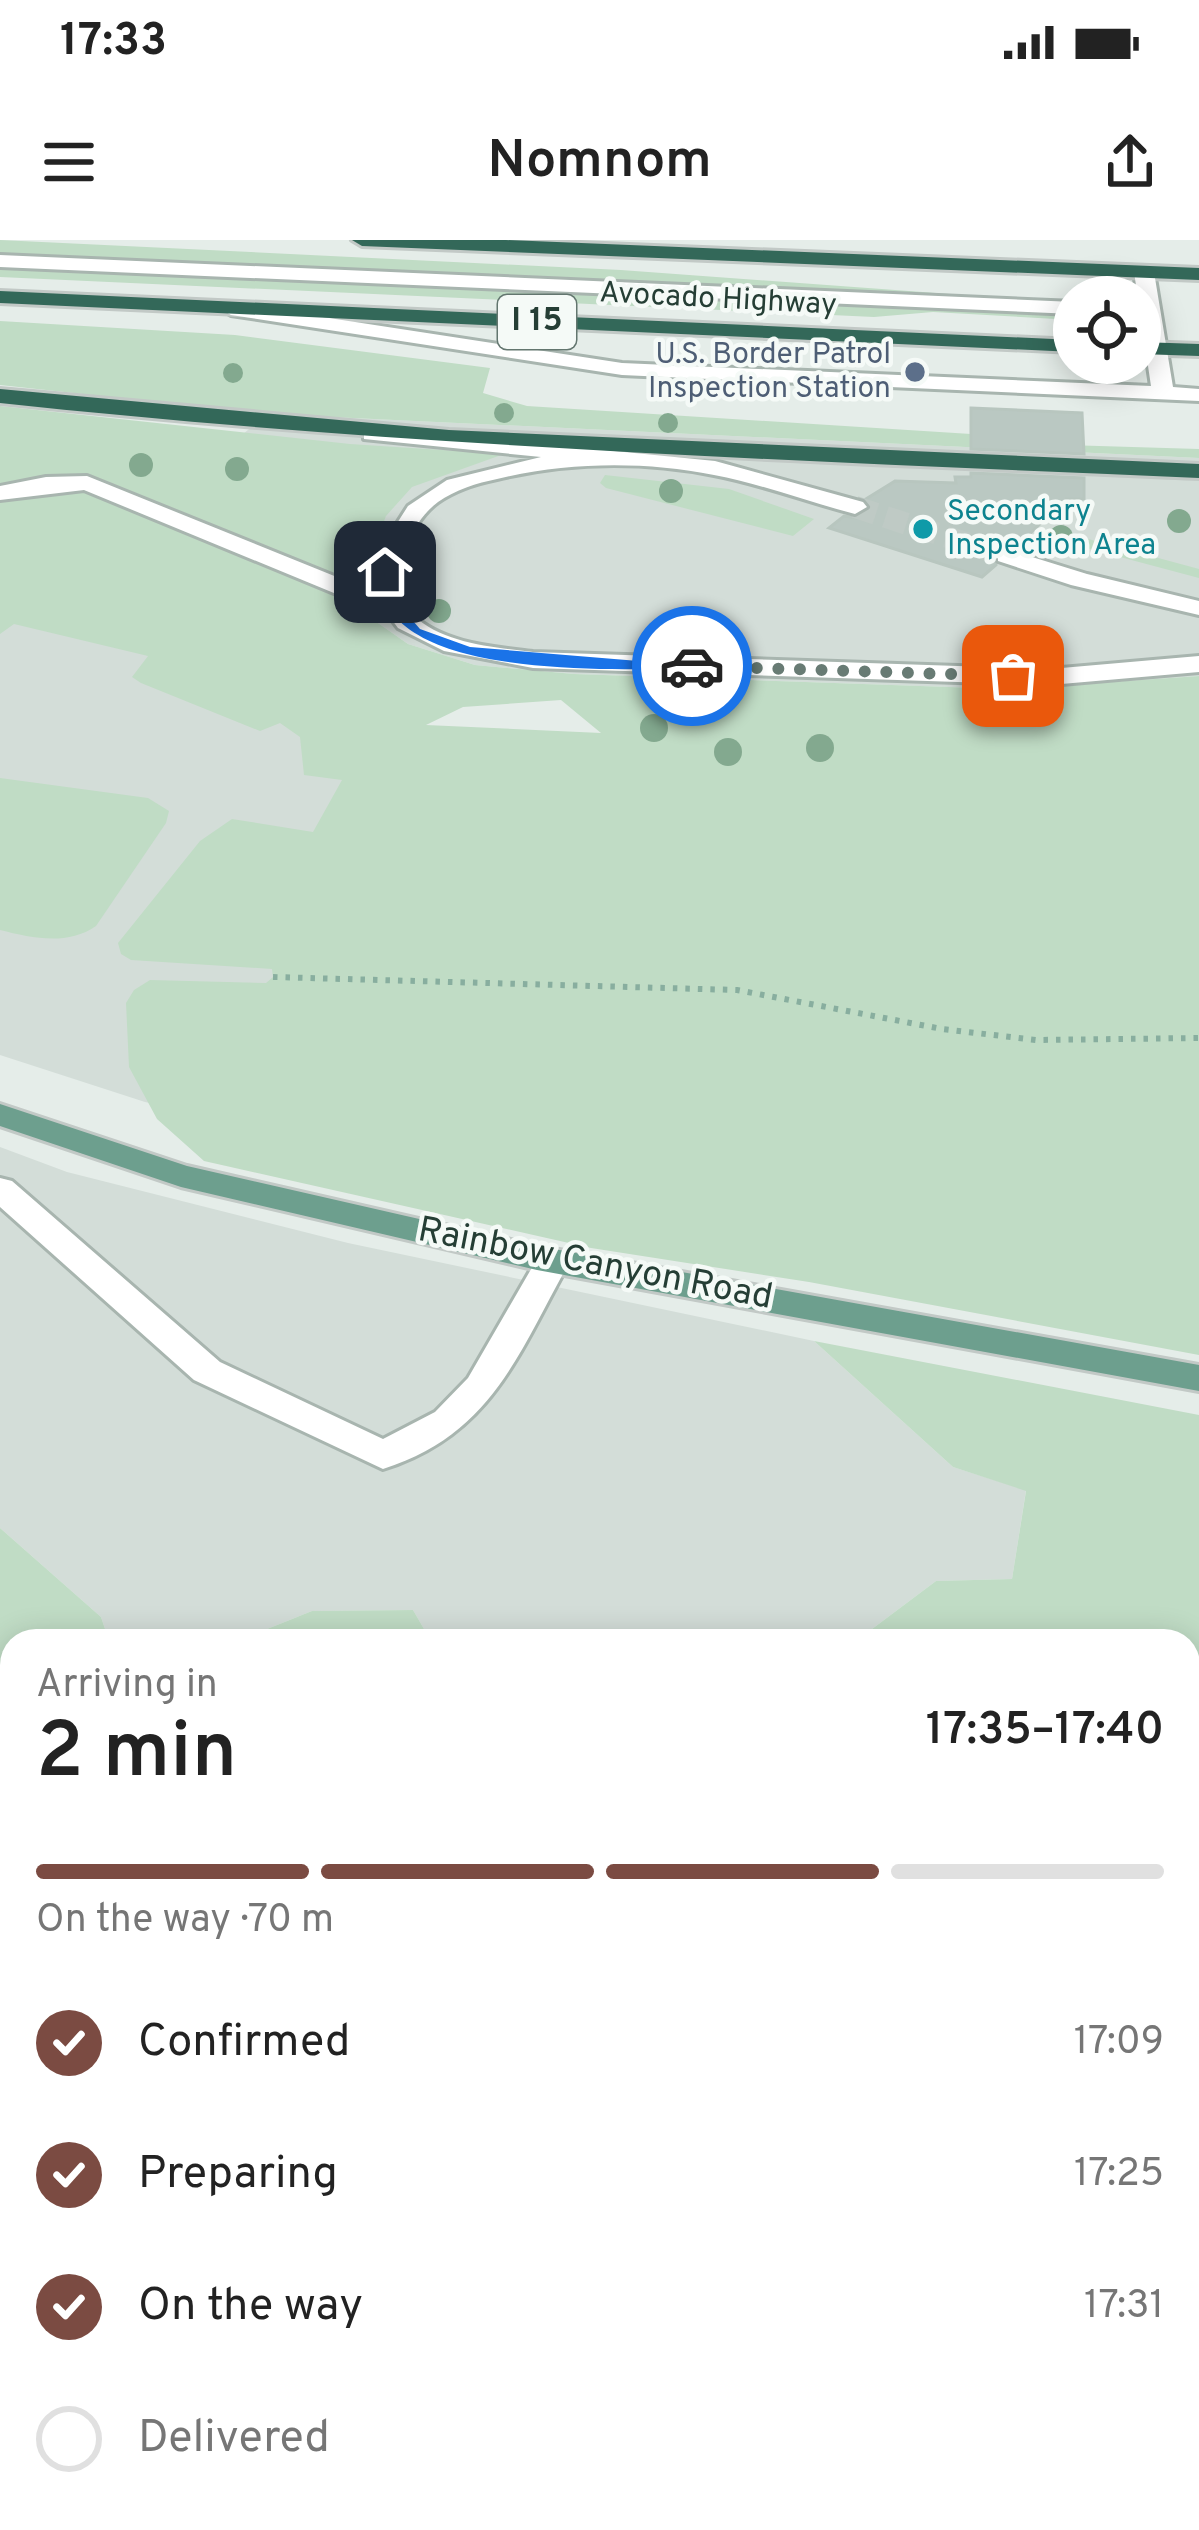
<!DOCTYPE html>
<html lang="en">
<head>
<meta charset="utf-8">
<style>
	body { margin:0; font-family:Overpass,sans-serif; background:#f6f6f6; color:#222; height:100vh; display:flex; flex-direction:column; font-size:45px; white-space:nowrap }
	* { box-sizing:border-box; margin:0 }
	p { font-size:39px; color:#767676 }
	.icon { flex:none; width:66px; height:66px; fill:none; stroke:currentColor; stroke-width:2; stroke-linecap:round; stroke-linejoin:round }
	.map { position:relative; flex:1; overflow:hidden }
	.side { position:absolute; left:0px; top:1389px; width:1200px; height:903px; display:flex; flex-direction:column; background:#fff; border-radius:36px 36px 0 0; box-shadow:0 6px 30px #0003 }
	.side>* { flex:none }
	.controls { position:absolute; left:1053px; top:36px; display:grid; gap:24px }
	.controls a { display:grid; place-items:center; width:108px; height:108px; border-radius:50%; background:#fff; box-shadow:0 6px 30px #0003; font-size:60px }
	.pin { position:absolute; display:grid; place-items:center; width:102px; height:102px; color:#fff; margin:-51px; border-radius:24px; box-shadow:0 6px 18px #0006 }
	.courier { position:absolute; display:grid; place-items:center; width:120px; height:120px; margin:-60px; border:9px solid #1a73e8; border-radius:50%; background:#fff; color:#222; box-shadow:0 3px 15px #0007 }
	.overview em { font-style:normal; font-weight:600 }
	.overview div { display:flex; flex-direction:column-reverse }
	.overview { display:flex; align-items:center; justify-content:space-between; height:204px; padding:0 36px }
	h1 { font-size:78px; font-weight:600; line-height:90px }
	.bar { display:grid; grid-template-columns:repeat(4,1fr); gap:18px 12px; align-content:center; height:144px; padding:0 36px }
	.bar i { height:15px; border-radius:9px; background:#e0e0e0 }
	.bar .on { background:#7b4b42 }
	.bar p { grid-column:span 4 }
	ol { padding:0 36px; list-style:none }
	li { display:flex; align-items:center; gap:36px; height:132px }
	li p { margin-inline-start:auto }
	li .icon { padding:12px; border-radius:50%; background:#7b4b42; color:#fff; stroke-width:4 }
	li:last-child { color:#767676 }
	li i { width:66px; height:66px; border:6px solid #e0e0e0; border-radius:50% }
	.status { display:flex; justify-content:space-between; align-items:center; height:84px; padding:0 60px; background:#fff; direction:ltr }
	.status svg { height:33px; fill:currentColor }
	header { display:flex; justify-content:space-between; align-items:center; height:156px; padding:0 36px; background:#fff; font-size:54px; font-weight:600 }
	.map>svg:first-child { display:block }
	.built { fill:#d3ddd8 }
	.green { fill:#c0dcc5; fill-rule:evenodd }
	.building { fill:#bac8c2; stroke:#b8c6bf; stroke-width:3 }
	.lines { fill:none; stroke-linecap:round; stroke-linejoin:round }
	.minor-tunnel { stroke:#bfcac5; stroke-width:22; stroke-dasharray:22 10; stroke-linecap:butt }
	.minor-casing { stroke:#a8b5af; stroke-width:6 }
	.major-casing { stroke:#c2c9c6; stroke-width:6 }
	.highway-casing { stroke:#c2c9c6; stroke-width:6 }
	.path { stroke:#88ae9f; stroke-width:6; stroke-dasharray:4.5 8; stroke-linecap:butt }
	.minor { fill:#fff; fill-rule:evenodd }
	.major { fill:#6d9f8e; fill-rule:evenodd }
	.highway { fill:#336859; fill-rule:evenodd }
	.tree { fill:#83a98f }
	.route { fill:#1a73e8 }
	.done { stroke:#687b74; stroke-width:12; stroke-dasharray:0 21.6 }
	.service-dot { fill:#5c6f8a; stroke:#f5faf7; stroke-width:4.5 }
	.culture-dot { fill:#0f9aa8; stroke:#f5faf7; stroke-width:4.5 }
	.labels { text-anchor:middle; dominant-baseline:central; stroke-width:9; stroke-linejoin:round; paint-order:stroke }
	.far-street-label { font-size:30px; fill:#253e35; stroke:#f5faf7 }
	.far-service-label { font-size:30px; fill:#4e5e75; stroke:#f5faf7; text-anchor:end }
	.far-culture-label { font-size:30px; fill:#0d838f; stroke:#f5faf7; text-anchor:start }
	.shield { fill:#f5faf7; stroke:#63766f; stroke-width:3 }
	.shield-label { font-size:33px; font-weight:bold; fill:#253e35 }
	.street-label { font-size:36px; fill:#253e35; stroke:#f5faf7 }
</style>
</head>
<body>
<div class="status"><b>17:33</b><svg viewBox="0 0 49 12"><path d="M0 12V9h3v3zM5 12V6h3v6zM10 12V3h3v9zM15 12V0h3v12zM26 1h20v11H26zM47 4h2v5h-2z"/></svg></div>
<header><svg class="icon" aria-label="menu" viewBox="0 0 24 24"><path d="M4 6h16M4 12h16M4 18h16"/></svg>Nomnom<svg class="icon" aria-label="share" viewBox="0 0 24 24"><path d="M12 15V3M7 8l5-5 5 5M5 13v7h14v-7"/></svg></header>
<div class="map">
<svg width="1199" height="2290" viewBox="0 0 1199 2290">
	<rect width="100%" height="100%" fill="#e5ede9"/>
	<g class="built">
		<path d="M268,174l931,44v218l-192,13 -433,-15 -99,-9 -67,-21 -30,-21 -18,-34 26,-74 -143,-81z"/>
		<path d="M0,342l423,144 30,1 -174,405 -134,-30 -145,-47z"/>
		<path d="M0,907l67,25 281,71 466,98 139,126 73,23 -14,89 -76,2 -80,60h-425l-18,-31 -101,1 -75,30h-128l-8,-24 -101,-89z"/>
	</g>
	<g class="green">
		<path d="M0,0l621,30 453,33v17l-141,-8 -59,5 -874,-40z"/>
		<path d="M0,81l235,14 255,33 -7,25 44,13 444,28v8l228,7v9l-931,-44 -268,-29z"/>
		<path d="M0,166l350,38 154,10 -92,33 -26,29 -26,72 18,35 30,21 67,21 99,9 433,15 192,-13v679l-390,-73 -218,-34 -387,-87 -47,-42 -28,-52 -3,-64 8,-13 16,-10 116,3 7,-6 -1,-8 -141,-9 -10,-6 -3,-11 82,-102 32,-22 81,13 29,-52 -38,-5 -4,-38 -20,-14 -20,8 -119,-48 -9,-6 16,-21 -134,-32 -14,10zM561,460l40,33 -175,-8 37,-18z"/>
		<path d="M605,235l124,14 85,30 -21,17 -187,-48 -6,-5z"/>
		<path d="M1055,290l144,39v9l-154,-41z"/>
		<path d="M0,538l148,20 21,13 -3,12 -70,103c-29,20 -64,12 -96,4z"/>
		<path d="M814,1101l385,74v1115h-1199v-1002l101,89 8,24h-97v879h1176v-879h-332l80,-60 76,-2 14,-88 -73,-24z"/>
		<path d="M413,1370l18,31h-194l75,-30z"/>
	</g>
	<g class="building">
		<path d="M971,168l111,5 2,41 -113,-5z"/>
		<path d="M971,233l113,5v21h-17l3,20h-25l-29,28 -22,1 2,17 -14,12 -153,-49 15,-12 13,2 12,-7 -3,-12 29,-18 61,2 -1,-6h16z"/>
	</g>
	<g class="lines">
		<path class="minor-tunnel" d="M855,267l151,49"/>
		<g class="minor-casing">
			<g id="minor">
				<path d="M0,15l1074,47v12l-1074,-47z"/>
				<path d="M1144,26l10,6 19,115 26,2v12l-577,-26 -391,-60 -10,-6 10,-6 391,60 529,23 -17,-114z"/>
				<path d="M372,187l343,34 148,41 4,5 -12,7c-47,-12 -93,-30 -141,-39 -71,-14 -146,-13 -217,4 -20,4 -42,11 -59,23 -30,22 -55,82 -25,113 30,29 81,32 120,37l517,17 149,-13v16l-149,13 -517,-17 -89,-17 -46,-23 -18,-24 -5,-23 10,-39 23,-36 39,-26 94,-23 -177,-18v-10z"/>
				<path d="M87,236l277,112 3,5 -3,5h-18l-262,-108 -84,10v-14l46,-9z"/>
				<path d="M1006,309l81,25 112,27v14l-128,-30 -73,-24v-10z"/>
				<path d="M0,938l12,3 208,181 163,77 52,-27 33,-34 73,-126h24l5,9c-51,91 -78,174 -187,208l-189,-89 -194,-173z"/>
			</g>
		</g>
		<g class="major-casing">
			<path id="major" d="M0,864l187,62 350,80 662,119v26l-662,-121 -356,-83 -181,-61z"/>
		</g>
		<g class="highway-casing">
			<g id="highway">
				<path d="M352,0h154l693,28v12l-837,-34z"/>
				<path d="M0,51l1074,49v12l-1074,-49z"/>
				<path d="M1140,102l59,2v12l-59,-2z"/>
				<path d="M0,149l449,41 750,34v14c-401,-17 -800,-32 -1199,-75z"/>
			</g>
		</g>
		<path class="path" d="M273,737l464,13 205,39 94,11 163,-2"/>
		<use href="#minor" class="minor"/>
		<use href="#major" class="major"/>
		<use href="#highway" class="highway"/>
	</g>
	<g class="tree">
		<circle cx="233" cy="133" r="10"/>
		<circle cx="504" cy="173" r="10"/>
		<circle cx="668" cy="183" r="10"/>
		<circle cx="141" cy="225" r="12"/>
		<circle cx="237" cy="229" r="12"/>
		<circle cx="671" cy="251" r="12"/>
		<circle cx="1179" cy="281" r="12"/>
		<circle cx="1061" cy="297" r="12"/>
		<circle cx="439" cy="371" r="12"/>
		<circle cx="654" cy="488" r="14"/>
		<circle cx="820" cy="508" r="14"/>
		<circle cx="728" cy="512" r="14"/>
	</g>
	<path class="route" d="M380,329l11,3 8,33 21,24 50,18 229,19 -7,4c-75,-3 -320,14 -312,-101z"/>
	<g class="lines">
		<path class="done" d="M692,426l321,10"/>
	</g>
	<circle class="service-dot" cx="915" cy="132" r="12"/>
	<circle class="culture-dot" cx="923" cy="289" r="12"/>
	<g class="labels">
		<g class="far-street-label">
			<text transform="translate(718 60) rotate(3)">Avocado Highway</text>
		</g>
		<g class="far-service-label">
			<text x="891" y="115">U.S. Border Patrol<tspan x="891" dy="34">Inspection Station</tspan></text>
		</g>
		<g class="far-culture-label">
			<text x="947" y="272">Secondary<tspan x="947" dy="34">Inspection Area</tspan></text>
		</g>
		<rect class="shield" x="498" y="55" width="78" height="54" rx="9"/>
		<g class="shield-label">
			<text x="537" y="82">I 15</text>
		</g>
		<g class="street-label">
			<text transform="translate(595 1025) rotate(11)">Rainbow Canyon Road</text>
		</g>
	</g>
</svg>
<div class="controls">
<a><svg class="icon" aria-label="locate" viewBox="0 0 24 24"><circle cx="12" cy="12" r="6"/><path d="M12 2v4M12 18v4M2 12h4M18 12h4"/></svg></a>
</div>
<div class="pin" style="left:1013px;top:436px;background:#ea580c"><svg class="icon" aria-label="bag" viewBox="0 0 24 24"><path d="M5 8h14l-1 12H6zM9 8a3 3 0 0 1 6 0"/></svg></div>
<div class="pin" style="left:385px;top:332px;background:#1f2937"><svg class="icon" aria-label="home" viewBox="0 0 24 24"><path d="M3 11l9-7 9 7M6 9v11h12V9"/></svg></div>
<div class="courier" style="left:692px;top:426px"><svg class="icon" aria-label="car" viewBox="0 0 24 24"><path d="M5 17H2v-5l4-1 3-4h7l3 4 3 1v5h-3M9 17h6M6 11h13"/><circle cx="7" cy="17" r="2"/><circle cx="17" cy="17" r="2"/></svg></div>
<section class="side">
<div class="overview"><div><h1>2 min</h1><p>Arriving in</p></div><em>17:35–17:40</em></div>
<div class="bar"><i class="on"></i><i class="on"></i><i class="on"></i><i></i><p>On the way · 70 m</p></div>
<ol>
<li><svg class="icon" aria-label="check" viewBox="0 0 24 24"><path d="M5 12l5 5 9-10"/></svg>Confirmed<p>17:09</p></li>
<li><svg class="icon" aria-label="check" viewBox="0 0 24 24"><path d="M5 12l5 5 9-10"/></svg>Preparing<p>17:25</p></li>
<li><svg class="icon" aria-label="check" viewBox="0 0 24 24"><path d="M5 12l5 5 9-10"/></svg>On the way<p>17:31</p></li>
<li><i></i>Delivered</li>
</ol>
</section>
</div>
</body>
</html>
